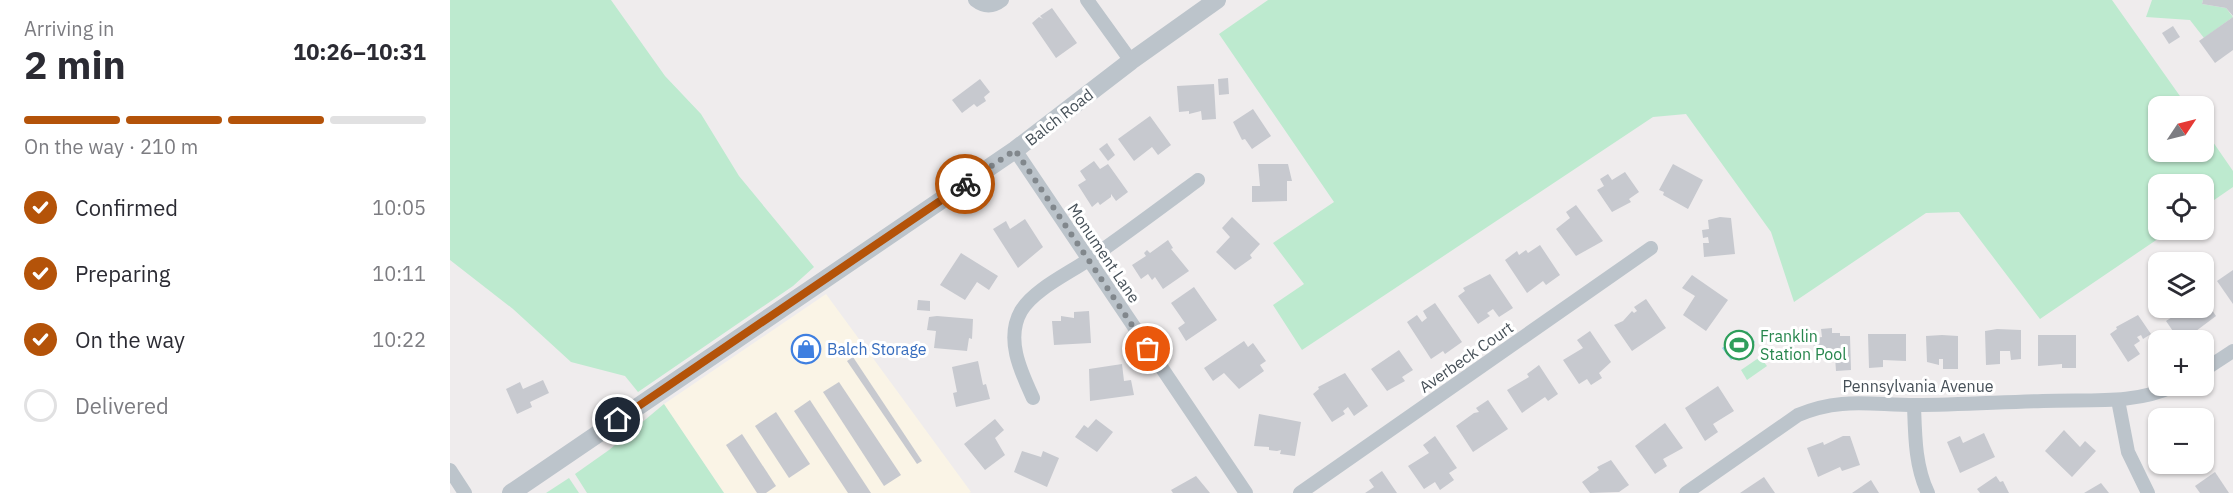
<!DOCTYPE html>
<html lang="en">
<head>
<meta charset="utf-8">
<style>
	body { margin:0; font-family:"IBM Plex Sans",sans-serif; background:#f7f7f7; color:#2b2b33; height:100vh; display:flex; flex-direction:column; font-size:22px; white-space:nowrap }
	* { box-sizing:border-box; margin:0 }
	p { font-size:20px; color:#7c7c81 }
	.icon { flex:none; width:33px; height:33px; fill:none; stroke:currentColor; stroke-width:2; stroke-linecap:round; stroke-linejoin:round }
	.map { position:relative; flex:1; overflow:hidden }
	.details { display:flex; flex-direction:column; background:#fff; width:450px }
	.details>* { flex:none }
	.needle { width:39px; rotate:55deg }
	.buttons { position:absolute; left:1698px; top:96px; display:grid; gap:12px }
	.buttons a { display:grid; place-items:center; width:66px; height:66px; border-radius:12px; background:#fff; box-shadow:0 2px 4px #0004; font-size:30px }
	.pin { position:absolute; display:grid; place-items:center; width:51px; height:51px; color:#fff; margin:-26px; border:3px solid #fff; border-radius:50%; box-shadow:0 2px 6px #0007 }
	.courier { position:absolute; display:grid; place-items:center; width:60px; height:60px; margin:-30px; border:4px solid #b45309; border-radius:50%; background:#fff; color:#222; box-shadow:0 2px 8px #0007 }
	.overview em { font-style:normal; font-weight:700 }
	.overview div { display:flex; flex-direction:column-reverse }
	.overview { display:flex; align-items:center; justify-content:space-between; height:102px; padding:0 24px }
	h1 { font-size:39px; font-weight:700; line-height:45px }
	.bar { display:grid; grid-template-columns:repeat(4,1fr); gap:9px 6px; align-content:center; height:72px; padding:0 24px }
	.bar i { height:8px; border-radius:4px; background:#e1e1e2 }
	.bar .active { background:#b45309 }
	.bar p { grid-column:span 4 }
	ol { padding:0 24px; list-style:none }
	li { display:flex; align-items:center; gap:18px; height:66px }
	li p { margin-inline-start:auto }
	li .icon { padding:6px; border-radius:50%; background:#b45309; color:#fff; stroke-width:4 }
	li:last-child { color:#7c7c81 }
	li i { width:33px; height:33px; border:3px solid #e1e1e2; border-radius:50% }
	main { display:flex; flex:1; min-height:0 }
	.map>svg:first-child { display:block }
	.commercial { fill:#faf4e6 }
	.green { fill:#bdeacf }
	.water { fill:#8ed2e4 }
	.building { fill:#c7c9cf }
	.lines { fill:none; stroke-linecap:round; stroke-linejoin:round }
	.minor { stroke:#bcc4cb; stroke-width:14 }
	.tertiary { stroke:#bcc4cb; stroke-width:18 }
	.done { stroke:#81878c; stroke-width:6; stroke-dasharray:0 10.8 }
	.route { stroke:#b45309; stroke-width:8 }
	.labels { text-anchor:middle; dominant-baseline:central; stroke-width:6; stroke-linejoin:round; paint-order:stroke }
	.street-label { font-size:16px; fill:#465058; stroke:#fff }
	.leisure-label { font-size:16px; fill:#27864d; stroke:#fff; text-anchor:start }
	.shop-label { font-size:16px; fill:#366cbe; stroke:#fff; text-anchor:start }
</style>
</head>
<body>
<main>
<section class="details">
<div class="overview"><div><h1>2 min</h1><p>Arriving in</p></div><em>10:26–10:31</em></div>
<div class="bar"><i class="active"></i><i class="active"></i><i class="active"></i><i></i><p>On the way · 210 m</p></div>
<ol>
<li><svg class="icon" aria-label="check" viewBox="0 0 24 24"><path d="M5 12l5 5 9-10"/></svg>Confirmed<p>10:05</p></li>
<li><svg class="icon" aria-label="check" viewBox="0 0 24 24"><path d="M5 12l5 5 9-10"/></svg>Preparing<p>10:11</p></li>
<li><svg class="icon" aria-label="check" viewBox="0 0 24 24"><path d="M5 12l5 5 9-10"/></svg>On the way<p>10:22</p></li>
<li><i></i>Delivered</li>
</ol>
</section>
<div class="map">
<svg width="1783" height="493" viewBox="0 0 1783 493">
	<rect width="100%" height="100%" fill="#efeced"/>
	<path class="commercial" d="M376,294l145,198 -2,1h-245l-60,-89z"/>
	<g class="green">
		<path d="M0,0h161l54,76 36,38 38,62 75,91 -21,19 -155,106 -13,-16 -54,-14 -58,-53 -63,-49z"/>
		<path d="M818,0h844l75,106h-29v46h46v-23l29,42v16l-29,20v-23h-46v46h13l-131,89 -81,-107 -33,1 -132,89 -23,-70 -85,-118 -33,3 -351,233 -29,-45 31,-21 -31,-41 61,-41 -115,-168z"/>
		<path d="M1702,0h51l-1,4 24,4 7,9 -29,21 -14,-18 -44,-3z"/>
		<path d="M1310,357l7,9 -20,14 -6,-10z"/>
		<path d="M214,404l60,89h-137l-12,-19 34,-24z"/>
		<path d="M119,478l10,15h-33z"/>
	</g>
	<path class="water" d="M1297,331l8,11 -24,18 -9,-12z"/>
	<g class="building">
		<path d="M1753,0h30v16l-7,-8 -24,-4z"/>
		<path d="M602,8l25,35 -21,15 -24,-35 7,-6 4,2 -3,-3z"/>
		<path d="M1783,17v33l-18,13 -16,-22z"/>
		<path d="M1723,26l7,11 -11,7 -7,-11z"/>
		<path d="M778,78l1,16 -10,1 -1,-16z"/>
		<path d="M530,79l10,13 -6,5 2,4 -9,6 -3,-3 -12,9 -10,-13z"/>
		<path d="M764,84l2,35 -14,1 -1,-9 -12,3v-3l-10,1 -2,-26z"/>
		<path d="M803,109l18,27 -19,13 -7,-10 -3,1 -9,-18z"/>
		<path d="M700,116l21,29 -13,10 -6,-8 -18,14 -16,-22z"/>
		<path d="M657,143l8,12 -7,6 -9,-12z"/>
		<path d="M644,161l6,8 8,-5 20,28 -12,9 -5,-7v3l-11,8 -2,-3 -6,5 -14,-22 8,-5 -6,-9z"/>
		<path d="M808,164h30l4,17h-5v20l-35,1v-16h8z"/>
		<path d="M1223,164l30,16 -15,29 -25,-14 1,-3 -5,-2z"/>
		<path d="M1175,172l14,20 -10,7 2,3 -19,10 -15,-22 7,-4 -4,-7 8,-5 4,6z"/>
		<path d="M1126,205l27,36 -27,15 -20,-27 14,-11 -4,-6z"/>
		<path d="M782,217l28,27 -10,11 2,3 -17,12 -19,-18 14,-15 -8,-9z"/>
		<path d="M1270,217l11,1 4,36 -31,3 -1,-14h6l-1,-6 -5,1 -1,-8 7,-1 -1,-9z"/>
		<path d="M575,219l18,28 -25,21 -25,-39 13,-8 4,8z"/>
		<path d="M718,240l5,8 -2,1 18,22 -26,18 -8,-12 -3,3 -4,-6 -7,5 -9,-14 14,-9 -2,-3 3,-3 3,3z"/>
		<path d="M1090,245l20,30 -14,10 -3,-4 -16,12 -22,-33 12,-9 2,4 7,-5 2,3z"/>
		<path d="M511,253l37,23 -9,14 -12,-8 -12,18 -25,-15z"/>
		<path d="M1783,270v34l-16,-23z"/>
		<path d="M1040,274l23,34 -14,9 -6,-8 -6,4 3,3 -12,8 -20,-28 7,-5 -2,-3z"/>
		<path d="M1242,275l36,25 -22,31 -23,-16 12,-19 -13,-8z"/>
		<path d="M744,287l23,33 -31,21 -8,-13 7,-5 -14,-20z"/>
		<path d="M1754,298l12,18 -24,18 3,5 -3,1h-13l-13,-19 20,-13h18z"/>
		<path d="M1196,299l20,29 -34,23 -18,-26 9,-4 9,-10 2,2 3,-2 -3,-4z"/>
		<path d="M468,300l12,1v10l-13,-1z"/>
		<path d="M985,303l27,39 -17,12 -2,-3 -12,8 -24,-37 10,-7 5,7 5,-4 -4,-7z"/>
		<path d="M639,311l2,32 -37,2 -2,-24h9v-5l13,2v-6z"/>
		<path d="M1688,315l13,19 -8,5 -2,-4 -4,2 3,4 -6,4 6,9 -12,8 -18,-28 7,-5 -1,-2z"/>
		<path d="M487,316l36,3 -1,20 -3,-1 -2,13 -33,-3 2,-17 -9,-1 2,-13z"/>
		<path d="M1382,328v5h8v3h10l1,34 -15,1 -1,-14 -20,2 -2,-21 9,-1 -1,-8z"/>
		<path d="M1547,329l24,1v29l-10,1 -1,-9h-10v13l-14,1 -1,-34z"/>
		<path d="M1140,331l21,31 -12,11 3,5 -11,7 -4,-6 -8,5 -16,-24 20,-12 -6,-8z"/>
		<path d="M1418,334h38v27l-23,-1v7l-14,1z"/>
		<path d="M1492,335l16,1v33h-15v-10h-4v6l-12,-3 -1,-26z"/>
		<path d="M1588,335h38v33h-14v-4l-24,2z"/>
		<path d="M794,341l4,6 5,-4 13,18 -6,4 4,6 -25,18 -15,-16 -11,8 -9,-13z"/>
		<path d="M949,350l14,20 -11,7 3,4 -18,10 -16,-22z"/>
		<path d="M403,357l69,104 -5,3 -70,-103z"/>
		<path d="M528,361l5,24 3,-1 4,15 -34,8 -3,-14 4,-1 -5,-25z"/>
		<path d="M672,364l2,17 7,-1 3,15 -44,6 -1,-32z"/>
		<path d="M1089,365l19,29 -10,7 -3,-4 -23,16 -15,-23 22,-13 -2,-3z"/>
		<path d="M895,373l23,33 -14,10 -6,-9 -5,4 2,3 -13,8 -19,-28 6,-5 -1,-2z"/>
		<path d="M93,380l6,13 -19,9 2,5 -15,7 -11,-25 14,-7 3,7z"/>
		<path d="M389,382l62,93 -17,11 -61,-94z"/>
		<path d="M1268,386l16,25 -21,13 5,8 -13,9 -20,-33z"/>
		<path d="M360,400l61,93h-23l-54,-82z"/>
		<path d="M1038,400l20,29 -35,23 -17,-26 18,-13 5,-1 -3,-4z"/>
		<path d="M326,412l34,52 -21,14 -34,-52z"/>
		<path d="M809,414l42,8 -6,34 -15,-2 1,-4 -4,1 -8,-1v-3l-15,-1z"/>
		<path d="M545,419l9,11 -9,8 10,17 -20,15 -21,-26z"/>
		<path d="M646,419l17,13 -16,20 -22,-15 9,-12 4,3z"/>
		<path d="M1215,423l18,25 -20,11 4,7 -12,8 -20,-28z"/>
		<path d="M1614,430l16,17 5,-6 11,10 -24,26 -27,-26z"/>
		<path d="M1534,433l11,24 -35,16 -13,-31 13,-6 3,7z"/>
		<path d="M292,434l34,52 -10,7h-9l-31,-48z"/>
		<path d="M985,436l22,32 -8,5 5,7 -14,10 -5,-8 -11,7 -16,-23 21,-13 -6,-8z"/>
		<path d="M1393,436h7l10,29 -18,6 -2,-4 -22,10 -11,-29 16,-6 1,3z"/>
		<path d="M572,451l19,6 2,-6 16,7 -12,29 -33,-15z"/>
		<path d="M1161,460l18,25 -10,7 -29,1 -8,-11 17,-12 -2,-3z"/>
		<path d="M932,471l15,22h-32l9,-6 -5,-7z"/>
		<path d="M1765,472l14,21h-29l-5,-7z"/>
		<path d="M746,476l14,17h-37l-2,-3z"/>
		<path d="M1546,476l4,6 3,-1 6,12h-29l-3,-4z"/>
		<path d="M1314,477l11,16h-35z"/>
		<path d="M1421,480l8,13h-27z"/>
		<path d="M1651,483l8,10h-25z"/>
	</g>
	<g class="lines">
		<g class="minor">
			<path d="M525,0c9,7 18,7 27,0"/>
			<path d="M637,0l44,61"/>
			<path d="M565,150l231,343"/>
			<path d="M1754,370l29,-19"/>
			<path d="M583,398c-12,-26 -28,-59 -12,-87 13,-22 49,-38 70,-53 36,-25 72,-52 107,-78"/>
			<path d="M1668,400l10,52 20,41"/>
			<path d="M1464,405c1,30 1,61 14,88"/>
			<path d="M0,470l15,23"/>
			<path d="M850,493l351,-245"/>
			<path d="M1236,493l112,-78c42,-18 73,-10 117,-10 43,0 86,-3 128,-4 44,-2 91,4 131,-15"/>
		</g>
		<path class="tertiary" d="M61,493l504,-343 116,-89 86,-61"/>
	</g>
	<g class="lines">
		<path class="done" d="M515,184l50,-34 133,199"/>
		<path class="route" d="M168,420l347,-236"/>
	</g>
	<defs>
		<g id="stadium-ring" transform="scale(1.5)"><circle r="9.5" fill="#fff" stroke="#2e9e5b" stroke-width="1.5"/><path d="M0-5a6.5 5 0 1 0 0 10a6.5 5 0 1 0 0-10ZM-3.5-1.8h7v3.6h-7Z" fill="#2e9e5b"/></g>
		<g id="shop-ring" transform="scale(1.5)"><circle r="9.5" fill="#fff" stroke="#3f7fe0" stroke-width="1.5"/><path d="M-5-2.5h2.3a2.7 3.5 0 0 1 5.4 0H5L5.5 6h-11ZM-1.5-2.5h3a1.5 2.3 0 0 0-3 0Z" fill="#3f7fe0"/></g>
	</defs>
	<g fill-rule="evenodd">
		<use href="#stadium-ring" x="1289" y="345"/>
		<use href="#shop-ring" x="356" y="349"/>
	</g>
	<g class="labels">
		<g class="street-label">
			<text transform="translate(609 117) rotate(-38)">Balch Road</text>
			<text transform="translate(654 253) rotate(56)">Monument Lane</text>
			<text transform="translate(1016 357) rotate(-35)">Averbeck Court</text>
			<text x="1468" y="386">Pennsylvania Avenue</text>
		</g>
		<g class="leisure-label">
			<text x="1310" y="336">Franklin<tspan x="1310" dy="18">Station Pool</tspan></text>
		</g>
		<g class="shop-label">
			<text x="377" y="349">Balch Storage</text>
		</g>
	</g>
</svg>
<div class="buttons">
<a><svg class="needle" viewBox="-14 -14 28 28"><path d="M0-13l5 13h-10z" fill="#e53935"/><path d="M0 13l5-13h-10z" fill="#7c7c81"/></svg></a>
<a><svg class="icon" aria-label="locate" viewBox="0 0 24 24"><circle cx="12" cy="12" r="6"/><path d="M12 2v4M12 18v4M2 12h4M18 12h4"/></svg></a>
<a><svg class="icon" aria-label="layers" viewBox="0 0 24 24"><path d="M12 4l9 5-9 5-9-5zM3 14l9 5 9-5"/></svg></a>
<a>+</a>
<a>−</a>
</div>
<div class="pin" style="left:698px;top:349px;background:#ea580c"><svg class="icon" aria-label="bag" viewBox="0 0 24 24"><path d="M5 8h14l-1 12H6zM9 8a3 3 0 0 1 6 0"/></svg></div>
<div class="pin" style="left:168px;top:420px;background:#1f2937"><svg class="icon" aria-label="home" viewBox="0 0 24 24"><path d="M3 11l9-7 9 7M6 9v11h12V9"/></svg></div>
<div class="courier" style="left:515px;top:184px"><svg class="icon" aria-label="bike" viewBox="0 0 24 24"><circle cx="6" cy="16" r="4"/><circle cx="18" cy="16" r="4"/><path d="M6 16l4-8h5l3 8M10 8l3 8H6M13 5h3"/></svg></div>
</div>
</main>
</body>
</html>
